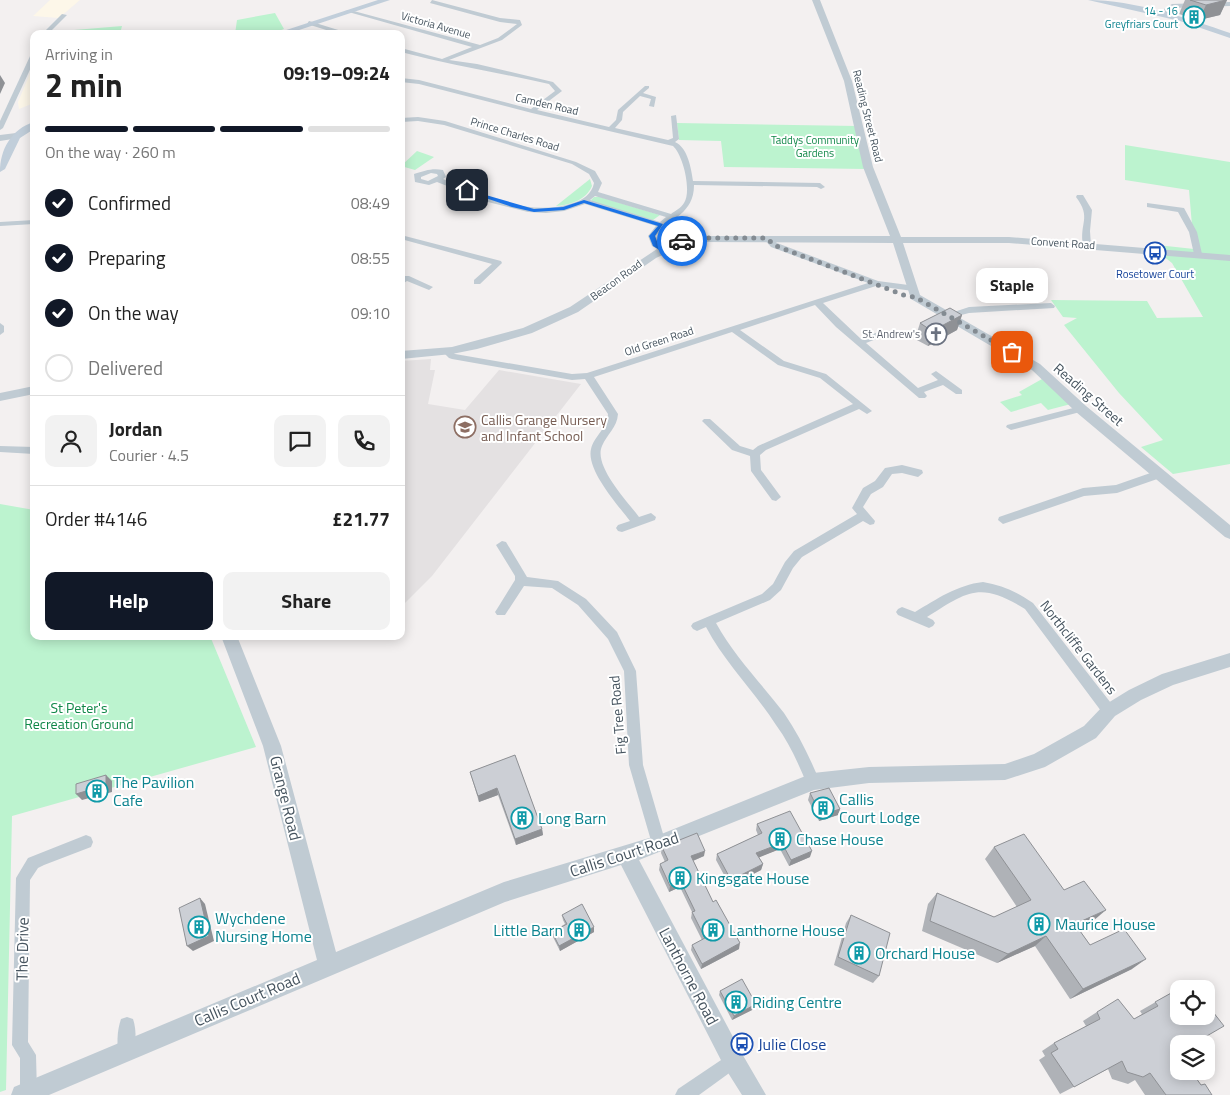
<!DOCTYPE html>
<html lang="en">
<head>
<meta charset="utf-8">
<style>
	body { margin:0; font-family:"Titillium Web",sans-serif; background:#f2f2f2; color:#222; height:100vh; display:flex; flex-direction:column; font-size:19px; white-space:nowrap }
	* { box-sizing:border-box; margin:0 }
	p { font-size:16px; color:#767676 }
	.icon { flex:none; width:28px; height:28px; fill:none; stroke:currentColor; stroke-width:2; stroke-linecap:round; stroke-linejoin:round }
	.map { position:relative; flex:1; overflow:hidden }
	.details { position:absolute; left:30px; top:30px; width:375px; height:610px; display:flex; flex-direction:column; background:#fff; border-radius:10px; box-shadow:0 2px 12px #0003 }
	.details>* { flex:none }
	.buttons { position:absolute; left:1170px; top:980px; display:grid; gap:10px }
	.buttons a { display:grid; place-items:center; width:45px; height:45px; border-radius:10px; background:#fff; box-shadow:0 2px 12px #0003; font-size:25px }
	.pin { position:absolute; display:grid; place-items:center; width:42px; height:42px; color:#fff; margin:-21px; border-radius:10px; box-shadow:0 2px 8px #0006 }
	.courier { position:absolute; display:grid; place-items:center; width:50px; height:50px; margin:-25px; border:4px solid #1a73e8; border-radius:50%; background:#fff; color:#222; box-shadow:0 1px 6px #0007 }
	.bubble { position:absolute; height:35px; border-radius:10px; background:#fff; box-shadow:0 2px 12px #0003; font-size:16px; font-weight:700; line-height:35px; text-align:center }
	.head em { font-style:normal; font-weight:700 }
	.head div { display:flex; flex-direction:column-reverse }
	.head { display:flex; align-items:center; justify-content:space-between; height:85px; padding:0 15px }
	h1 { font-size:32px; font-weight:700; line-height:38px }
	.bar { display:grid; grid-template-columns:repeat(4,1fr); gap:8px 5px; align-content:center; height:60px; padding:0 15px }
	.bar i { height:6px; border-radius:4px; background:#e0e0e0 }
	.bar .current { background:#111827 }
	.bar p { grid-column:span 4 }
	.line { display:flex; align-items:center; gap:12px; padding:0 15px; border-top:1px solid #e0e0e0 }
	.line div { flex:1 }
	.round { display:grid; place-items:center; flex:none; width:52px; height:52px; border-radius:10px; background:#f2f2f2 }
	ol { padding:0 15px; list-style:none }
	li { display:flex; align-items:center; gap:15px; height:55px }
	li p { margin-inline-start:auto }
	li .icon { padding:5px; border-radius:50%; background:#111827; color:#fff; stroke-width:4 }
	li:last-child { color:#767676 }
	li i { width:28px; height:28px; border:2px solid #e0e0e0; border-radius:50% }
	.action { display:flex; gap:10px; margin-top:auto; padding:10px 15px }
	.action a { flex:1; height:58px; border-radius:10px; background:#111827; color:#fff; font-size:20px; font-weight:700; line-height:58px; text-align:center }
	.action a+a { background:#f2f2f2; color:#222 }
	.map>svg:first-child { display:block }
	.commercial { fill:#fdf7e9 }
	.education { fill:#e4e1e2 }
	.green { fill:#bcf3cf }
	.lines { fill:none; stroke-linecap:round; stroke-linejoin:round }
	.minor { fill:#c0cbd3; fill-rule:evenodd }
	.tertiary { fill:#c0cbd3; fill-rule:evenodd }
	.secondary { fill:#c1ceda; fill-rule:evenodd }
	.wall { fill:#afb2b7 }
	.shaded-wall { fill:#8f9195 }
	.building { fill:#cccfd5; stroke:#8f9195 }
	.route { fill:#1a73e8 }
	.done { stroke:#838b92; stroke-width:5; stroke-dasharray:0 9 }
	.labels { text-anchor:middle; dominant-baseline:central; stroke-width:4; stroke-linejoin:round; paint-order:stroke }
	.far-culture-label { font-size:11px; fill:#0d838f; stroke:#fff; text-anchor:end }
	.far-street-label { font-size:11px; fill:#46545f; stroke:#fff }
	.far-park-label { font-size:11px; fill:#108748; stroke:#fff }
	.far-transit-label { font-size:11px; fill:#164399; stroke:#fff }
	.far-worship-label { font-size:11px; fill:#5b616d; stroke:#fff; text-anchor:end }
	.street-label { font-size:14px; fill:#46545f; stroke:#fff }
	.education-label { font-size:14px; fill:#785e54; stroke:#fff; text-anchor:start }
	.park-label { font-size:14px; fill:#108748; stroke:#fff }
	.near-culture-label { font-size:16px; fill:#0d838f; stroke:#fff; text-anchor:start }
	.near-street-label { font-size:16px; fill:#46545f; stroke:#fff }
	.near-transit-label { font-size:16px; fill:#164399; stroke:#fff; text-anchor:start }
</style>
</head>
<body>
<div class="map">
<svg width="1230" height="1095" viewBox="0 0 1230 1095">
	<rect width="100%" height="100%" fill="#f3f0f0"/>
	<g class="commercial">
		<path d="M50,0h30l-21,18 -26,-2z"/>
		<path d="M34,64v39l-15,6 -1,-7z"/>
	</g>
	<path class="education" d="M431,359l-1,11h5l-7,34 37,6 34,-40 82,14 -149,192 -31,31v-246z"/>
	<g class="green">
		<path d="M275,13l9,16 -14,5h-10l1,-2 -13,-1 1,3h-14l2,-14z"/>
		<path d="M122,26l-2,8h-71l1,-2z"/>
		<path d="M677,123l180,3 9,43 -142,-2 -3,-26 -42,-1z"/>
		<path d="M1125,145l105,17v302l-57,10 -32,-27 22,-7 -44,-47 -55,-68 13,-7 -14,-1 -12,-17 96,1 10,17 46,-1 -31,-54 -24,-19 46,5 -5,-59 -64,-10z"/>
		<path d="M417,151l17,6 -19,13 -14,-4z"/>
		<path d="M590,179l2,7c-6,14 -22,19 -36,20z"/>
		<path d="M594,197h6l60,18 -7,5 -60,-18 -2,-2z"/>
		<path d="M1042,379l29,25 -23,6 -7,-7 -30,9 -11,-10 22,-7 -3,-3z"/>
		<path d="M0,504l34,6v126h176l46,111 -244,69 -6,274 -6,2z"/>
	</g>
	<g class="lines">
		<g class="minor">
			<path d="M432,0l68,18 20,2 2,5 -20,15 -53,20 28,4 76,18 9,9 -25,19 72,17 7,-7 2,-10 27,-24h4v2l-6,5 13,4 -2,10 -5,-1 2,-7 -11,-3 -17,16 -1,8 -7,8 53,12 5,-2 -2,-22 5,-1 3,24 -4,3c13,6 16,26 18,39l127,2 5,4 -4,2 -4,-2 -123,-2c0,29 -23,32 -38,51l3,7 6,6 -4,2 -9,-5 -4,-10 8,-10 -71,-22 -21,7 -18,2 -18,-1 -40,-10 -51,-20 -8,3 -14,-3 -1,-8c11,-3 17,-6 29,-4l3,7 -3,2c41,16 86,39 130,24 10,-3 19,-9 21,-20l-5,-9 -17,-10 -128,-39 -26,-4 -17,1v-4l17,-1 27,4 131,41 19,9 7,12 -4,9 73,22c4,-3 10,-6 13,-11 8,-12 -1,-48 -11,-57l-141,-33 -113,-29 -18,-2v-4l18,2 112,29 24,-18 -6,-7c-49,-11 -99,-19 -148,-32v-4l41,11 30,-12 -127,-36 5,-1 130,35 18,-7 19,-14 -17,-2 -70,-19zM431,173l6,1 1,2 -10,5 -7,-2v-2zM595,196l71,21 -6,5 -70,-22z"/>
			<path d="M1230,2v4l-57,2 -3,2 2,6 -3,2 -3,-2 -2,-7 8,-5z"/>
			<path d="M62,14l5,1 -19,19h-6z"/>
			<path d="M309,21l39,12 1,1h-10l-32,-10z"/>
			<path d="M34,52v9l-31,67 -3,2v-9l31,-67z"/>
			<path d="M1077,195h6l9,15 -2,21 1,14 -4,2 -4,-2c-4,-22 9,-27 -7,-48z"/>
			<path d="M1147,203l37,5 13,24 5,22 -1,2 -7,-2 -5,-22 -11,-20 -31,-5z"/>
			<path d="M34,220v4l-34,2v-4z"/>
			<path d="M401,235l100,26 1,2 -22,21h-6v-4l18,-16 -91,-25z"/>
			<path d="M764,236h6l7,7 101,38 38,5v4l-3,1 -37,-5 -53,17 38,36 17,-7h6v4l-18,7 52,45 20,-8 -7,-6 5,-3 26,19v4h-6l-13,-9 -19,7 3,4 -2,2h-6l-83,-71 -21,-22 -75,25 44,31 42,13 46,37 -5,3 -8,-5 -93,41 -6,5 1,15 20,27 -5,4 -4,-1 -21,-29 -1,-15 -18,-6 -30,-29 2,-2h6l30,27 13,4 5,-4 95,-42 -33,-26 -42,-13 -46,-33 -138,45 24,37c-1,14 -11,20 -16,32 -9,20 26,56 37,71l12,-4 5,4 -1,3 -33,12 -4,-1 -2,-3 2,-3 12,-4c-12,-16 -44,-51 -39,-72 3,-13 16,-20 17,-35l-23,-35 -13,1 -120,-21 -3,-1 -7,-7 5,-3 8,6 117,20 15,-1 281,-90 -97,-36 -8,-9z"/>
			<path d="M403,276h6l24,11 -4,3 -22,-9 -6,4v-7z"/>
			<path d="M1051,303l4,3 -1,2 -85,5 -23,6 -4,-3 27,-9z"/>
			<path d="M0,323l4,3v6l-4,3z"/>
			<path d="M1081,406l5,3 -2,2 -73,19 -5,-3 1,-2z"/>
			<path d="M0,446l34,1v7l-34,-2z"/>
			<path d="M902,465l20,5 1,3 -5,4 -16,-4 -10,1 -9,13 -12,7 -8,13 12,14 -1,3 -4,1 -7,-4 -61,36 -9,11 -12,22 -11,10 -54,23c18,33 45,60 68,90 15,22 26,45 36,69l-2,5 -5,1 -5,-1c-9,-22 -18,-43 -32,-62 -22,-34 -51,-62 -70,-98l-9,4 -4,-2 -2,-3 2,-3 69,-29 11,-10 12,-22 9,-11 63,-37 -5,-6 11,-20 12,-7 10,-13z"/>
			<path d="M1159,470l4,1 1,3 -1,3 -46,16 -33,3 -81,28 -5,-4 1,-3 84,-29 33,-3z"/>
			<path d="M502,541l4,1 21,35 31,4 28,18 31,33 19,39 7,94 23,79 -2,5 -5,2 -5,-2 -2,-5 -23,-79 -5,-94 -16,-32 -30,-34 -26,-17 -28,-2 -19,29h-8l-2,-3 2,-3 18,-29v-4l-19,-31z"/>
			<path d="M983,582c19,3 34,10 50,21l81,104 2,4 -2,4 -5,2 -5,-2 -79,-106c-45,-28 -57,-18 -98,8l6,3 2,3 -2,3 -4,2 -31,-13 -2,-3 2,-3 4,-2 13,5c22,-13 42,-27 68,-30z"/>
			<path d="M86,835l5,2 2,5 -2,5 -47,18 -6,3 -8,12 -2,162 8,13 1,38 -1,2h-16v-37l-8,-13 4,-167 12,-20z"/>
			<path d="M127,1017l6,2c4,11 3,28 -1,38l-6,2 -6,-2c-4,-10 -3,-27 1,-38z"/>
			<path d="M733,1052l6,2 2,6 -2,6 -40,29h-24l3,-6z"/>
		</g>
		<g class="tertiary">
			<path d="M812,0h8l32,81 21,86 28,70h108l221,18v6l-221,-18h-106l17,52 120,69 46,42 144,119v14l-5,-2 -149,-125 -44,-42 -121,-71 -18,-56 -202,-1 -35,16 -78,54 -46,21 -55,16 -25,5 -51,5v-8l51,-4 71,-19 47,-21 90,-60 30,-11h200l-27,-69 -19,-86z"/>
			<path d="M16,133l3,1v4l-19,3v-6z"/>
			<path d="M34,386v8l-34,7v-8z"/>
			<path d="M221,636h16l44,110 55,206 168,-70 155,-47 154,-62 56,-6 136,-3 29,-10 50,-28 19,-20 26,-16 33,-16 68,-21v14l-57,18 -32,15 -26,16 -19,22 -51,29 -40,13 -136,3 -55,7 -175,70 102,192 25,43h-24l-17,-27 -104,-203 -116,37 -456,193h-38l3,-8 303,-127 -54,-214z"/>
		</g>
		<g class="secondary">
			<path d="M378,0h12l-103,34h-13z"/>
			<path d="M1088,0c46,0 99,18 142,33v5l-50,-17z"/>
			<path d="M34,122v7l-14,9 -15,31 -5,3c0,-22 11,-43 34,-50z"/>
		</g>
	</g>
	<g class="wall">
		<path d="M1185,0h42l-7,15 -21,5 -20,-6z"/>
		<path d="M962,315l-5,15 -29,16 -13,-7 5,-16z"/>
		<path d="M515,755l27,74 1,6 -27,10 -18,-50 -19,7 -9,-30z"/>
		<path d="M810,793l30,16 -2,6 -19,6 -11,-21z"/>
		<path d="M757,824l53,33 -21,9 -9,-17 -21,8 4,7 -2,6 -31,16 -14,-26 1,-6 41,-19 -2,-5z"/>
		<path d="M662,847l42,9 -11,5 20,41 26,47 -38,20 -10,-19 1,-5 10,-5 -11,-22 1,-6 -12,-25 -11,5 -10,-22 1,-6 5,-2 -4,-9z"/>
		<path d="M994,847l70,43 29,31 -15,7 12,17 42,24 -62,30 -35,-53 -38,17 -75,-32 6,-27 9,-11 57,24 23,-10 -32,-48z"/>
		<path d="M562,915l32,17 -34,19 -7,-14 -1,-5 13,-8 -2,-4z"/>
		<path d="M851,915l28,61 -6,7 -39,-18 12,-42z"/>
		<path d="M720,991l36,13 -2,5 -22,11 -13,-25z"/>
		<path d="M1173,992l4,61 24,32 11,10h-67l-10,-15 -7,4 -16,-5 -4,-10 -48,25 -21,-34 6,-4 -3,-5 12,-8 32,-17 -3,-5 14,-9 37,7 8,-5 -2,-3z"/>
	</g>
	<g class="shaded-wall">
		<path d="M1226,0h1l-7,15 -21,5 7,-15z"/>
		<path d="M0,75l5,8 -5,11z"/>
		<path d="M962,315l-5,15 -29,16 4,-15z"/>
		<path d="M106,775l6,6v11l-30,8 -6,-6z"/>
		<path d="M497,788l1,7 -19,7 -1,-6z"/>
		<path d="M840,809l-2,6 -19,6 2,-6z"/>
		<path d="M542,829l1,6 -27,10 -1,-6z"/>
		<path d="M782,843l-2,6 -25,10 1,-6z"/>
		<path d="M705,851l-1,5 -14,6 1,-6z"/>
		<path d="M812,851l-2,6 -21,9 2,-6z"/>
		<path d="M763,864l-2,6 -31,16 1,-6z"/>
		<path d="M681,882l-1,5 -11,5 1,-6z"/>
		<path d="M200,898l5,6 9,37 -21,10 -6,-5z"/>
		<path d="M1106,910l-13,11 -30,14 12,-11z"/>
		<path d="M594,927v5l-34,19 -1,-5z"/>
		<path d="M1046,936l-11,10 -38,17 11,-9z"/>
		<path d="M740,943l-1,6 -38,20 1,-5z"/>
		<path d="M1146,959l-14,10 -62,30 13,-10z"/>
		<path d="M756,1004l-2,5 -22,11 2,-4z"/>
	</g>
	<g class="building">
		<path d="M1190,0h36l-20,5z"/>
		<path d="M950,308l12,7 -30,16 -12,-8z"/>
		<path d="M515,755l27,74 -27,10 -18,-51 -19,8 -8,-24z"/>
		<path d="M106,775v10l-30,9v-10z"/>
		<path d="M829,788l11,21 -19,6 -11,-22z"/>
		<path d="M790,811l22,40 -21,9 -9,-17 -26,10 7,11 -32,16 -14,-26 45,-21 -5,-9z"/>
		<path d="M697,833l8,18 -14,5 22,46 3,-2 24,43 -38,21 -10,-19 13,-7 -13,-26 3,-1 -14,-29 -11,4 -10,-22 8,-4 -6,-13z"/>
		<path d="M1024,834l40,56 20,-9 22,29 -31,14 15,21 34,-16 22,30 -63,30 -37,-53 -38,18 -78,-33 7,-28 57,24 37,-17 -37,-53z"/>
		<path d="M200,898l9,38 -22,10 -8,-38z"/>
		<path d="M582,904l12,23 -35,19 -7,-14 15,-8 -5,-9z"/>
		<path d="M851,915l39,18 -11,43 -41,-19z"/>
		<path d="M742,979l14,25 -22,12 -14,-25z"/>
		<path d="M1173,992l4,5 2,-1v20h27v-13l18,23 -31,18h-14v8l-2,1 2,2v16h12l10,14 4,-1 7,11h-46l-16,-22 -7,4 -16,-5 -5,-11 -48,26 -23,-34 7,-4 -4,-6 46,-24 -3,-7 21,-13 16,20 24,-13 -3,-4z"/>
	</g>
	<path class="route" d="M465,189l69,20 29,-2 21,-7 79,24 -8,12 3,8 4,3 20,-7 3,1 -24,10 -8,-5 -4,-10 9,-10 -74,-23 -20,7 -30,2 -22,-5 -47,-16z"/>
	<g class="lines">
		<path class="done" d="M682,241l20,-3h65l7,7 132,51 9,1 97,55"/>
	</g>
	<defs>
		<g id="building-ring" transform="scale(1.125)"><circle r="9.5" fill="#fff" stroke="#0f9aa8" stroke-width="1.5"/><path d="M-4-6H4V6H1V3H-1V6H-4ZM-2.5-4.3h1.7v1.8h-1.7ZM.8-4.3h1.7v1.8H.8ZM-2.5-1h1.7V.8h-1.7ZM.8-1h1.7V.8H.8Z" fill="#0f9aa8"/></g>
		<g id="bus-ring" transform="scale(1.125)"><circle r="9.5" fill="#fff" stroke="#1a4fb4" stroke-width="1.5"/><path d="M-5-6H5V4H4V6H2V4H-2V6H-4V4H-5ZM-3.5-4V0h7V-4ZM-3.5 1.2v1.5H-2V1.2ZM2 1.2v1.5H3.5V1.2Z" fill="#1a4fb4"/></g>
		<g id="church-ring" transform="scale(1.125)"><circle r="9.5" fill="#fff" stroke="#6b7280" stroke-width="1.5"/><path d="M-1.2-6h2.4v3.5h3.3v2.4h-3.3V6h-2.4V-.1h-3.3v-2.4h3.3Z" fill="#6b7280"/></g>
		<g id="school-ring" transform="scale(1.125)"><circle r="9.5" fill="#fff" stroke="#8d6e63" stroke-width="1.5"/><path d="M0-5L7-2L0 1L-7-2ZM-4 1L0 2.5L4 1V4Q0 6-4 4Z" fill="#8d6e63"/></g>
	</defs>
	<g fill-rule="evenodd">
		<use href="#building-ring" x="1194" y="17"/>
		<use href="#bus-ring" x="1155" y="253"/>
		<use href="#church-ring" x="936" y="334"/>
		<use href="#school-ring" x="465" y="427"/>
		<use href="#building-ring" x="97" y="791"/>
		<use href="#building-ring" x="823" y="808"/>
		<use href="#building-ring" x="522" y="818"/>
		<use href="#building-ring" x="780" y="839"/>
		<use href="#building-ring" x="680" y="878"/>
		<use href="#building-ring" x="1039" y="924"/>
		<use href="#building-ring" x="199" y="927"/>
		<use href="#building-ring" x="579" y="930"/>
		<use href="#building-ring" x="713" y="930"/>
		<use href="#building-ring" x="859" y="953"/>
		<use href="#building-ring" x="736" y="1002"/>
		<use href="#bus-ring" x="742" y="1044"/>
	</g>
	<g class="labels">
		<g class="far-culture-label">
			<text x="1178" y="11">14 - 16<tspan x="1178" dy="13">Greyfriars Court</tspan></text>
		</g>
		<g class="far-street-label">
			<text transform="translate(436 25) rotate(16)">Victoria Avenue</text>
			<text transform="translate(547 104) rotate(13)">Camden Road</text>
			<text transform="translate(868 116) rotate(76)">Reading Street Road</text>
			<text transform="translate(515 134) rotate(17)">Prince Charles Road</text>
			<text transform="translate(1063 243) rotate(4)">Convent Road</text>
			<text transform="translate(616 280) rotate(-36)">Beacon Road</text>
			<text transform="translate(659 341) rotate(-18)">Old Green Road</text>
		</g>
		<g class="far-park-label">
			<text x="815" y="140">Taddys Community<tspan x="815" dy="13">Gardens</tspan></text>
		</g>
		<g class="far-transit-label">
			<text x="1155" y="274">Rosetower Court</text>
		</g>
		<g class="far-worship-label">
			<text x="920" y="334">St. Andrew's</text>
		</g>
		<g class="street-label">
			<text transform="translate(1089 394) rotate(41)">Reading Street</text>
			<text transform="translate(1079 647) rotate(52)">Northcliffe Gardens</text>
			<text transform="translate(617 715) rotate(-95)">Fig Tree Road</text>
		</g>
		<g class="education-label">
			<text x="481" y="419">Callis Grange Nursery<tspan x="481" dy="16">and Infant School</tspan></text>
		</g>
		<g class="park-label">
			<text x="79" y="707">St Peter's<tspan x="79" dy="16">Recreation Ground</tspan></text>
		</g>
		<g class="near-culture-label">
			<text x="113" y="782">The Pavilion<tspan x="113" dy="18">Cafe</tspan></text>
			<text x="839" y="799">Callis<tspan x="839" dy="18">Court Lodge</tspan></text>
			<text x="538" y="818">Long Barn</text>
			<text x="796" y="839">Chase House</text>
			<text x="696" y="878">Kingsgate House</text>
			<text x="215" y="918">Wychdene<tspan x="215" dy="18">Nursing Home</tspan></text>
			<text x="1055" y="924">Maurice House</text>
			<text x="563" y="930" text-anchor="end">Little Barn</text>
			<text x="729" y="930">Lanthorne House</text>
			<text x="875" y="953">Orchard House</text>
			<text x="752" y="1002">Riding Centre</text>
		</g>
		<g class="near-street-label">
			<text transform="translate(286 798) rotate(76)">Grange Road</text>
			<text transform="translate(624 854) rotate(-18)">Callis Court Road</text>
			<text transform="translate(22 949) rotate(-89)">The Drive</text>
			<text transform="translate(689 976) rotate(62)">Lanthorne Road</text>
			<text transform="translate(247 999) rotate(-23)">Callis Court Road</text>
		</g>
		<g class="near-transit-label">
			<text x="758" y="1044">Julie Close</text>
		</g>
	</g>
</svg>
<div class="buttons">
<a><svg class="icon" aria-label="locate" viewBox="0 0 24 24"><circle cx="12" cy="12" r="6"/><path d="M12 2v4M12 18v4M2 12h4M18 12h4"/></svg></a>
<a><svg class="icon" aria-label="layers" viewBox="0 0 24 24"><path d="M12 4l9 5-9 5-9-5zM3 14l9 5 9-5"/></svg></a>
</div>
<div class="pin" style="left:1012px;top:352px;background:#ea580c"><svg class="icon" aria-label="bag" viewBox="0 0 24 24"><path d="M5 8h14l-1 12H6zM9 8a3 3 0 0 1 6 0"/></svg></div>
<div class="pin" style="left:467px;top:190px;background:#1f2937"><svg class="icon" aria-label="home" viewBox="0 0 24 24"><path d="M3 11l9-7 9 7M6 9v11h12V9"/></svg></div>
<div class="courier" style="left:682px;top:241px"><svg class="icon" aria-label="car" viewBox="0 0 24 24"><path d="M5 17H2v-5l4-1 3-4h7l3 4 3 1v5h-3M9 17h6M6 11h13"/><circle cx="7" cy="17" r="2"/><circle cx="17" cy="17" r="2"/></svg></div>
<div class="bubble" style="left:976px;top:268px;width:72px">Staple</div>
<section class="details">
<div class="head"><div><h1>2 min</h1><p>Arriving in</p></div><em>09:19–09:24</em></div>
<div class="bar"><i class="current"></i><i class="current"></i><i class="current"></i><i></i><p>On the way · 260 m</p></div>
<ol>
<li><svg class="icon" aria-label="check" viewBox="0 0 24 24"><path d="M5 12l5 5 9-10"/></svg>Confirmed<p>08:49</p></li>
<li><svg class="icon" aria-label="check" viewBox="0 0 24 24"><path d="M5 12l5 5 9-10"/></svg>Preparing<p>08:55</p></li>
<li><svg class="icon" aria-label="check" viewBox="0 0 24 24"><path d="M5 12l5 5 9-10"/></svg>On the way<p>09:10</p></li>
<li><i></i>Delivered</li>
</ol>
<div class="line" style="height:90px"><a class="round"><svg class="icon" aria-label="person" viewBox="0 0 24 24"><circle cx="12" cy="8" r="4"/><path d="M4 21q1-7 8-7t8 7"/></svg></a><div><b>Jordan</b><p>Courier · 4.5</p></div><a class="round"><svg class="icon" aria-label="chat" viewBox="0 0 24 24"><path d="M4 5h16v11H9l-5 4z"/></svg></a><a class="round"><svg class="icon" aria-label="phone" viewBox="0 0 24 24"><path d="M5 4h4l2 5-3 2q2 4 5 5l2-3 5 2v4C11 20 4 13 5 4z"/></svg></a></div>
<div class="line" style="height:65px"><div>Order #4146</div><b>£21.77</b></div>
<div class="action"><a>Help</a><a>Share</a></div>
</section>
</div>
</body>
</html>
